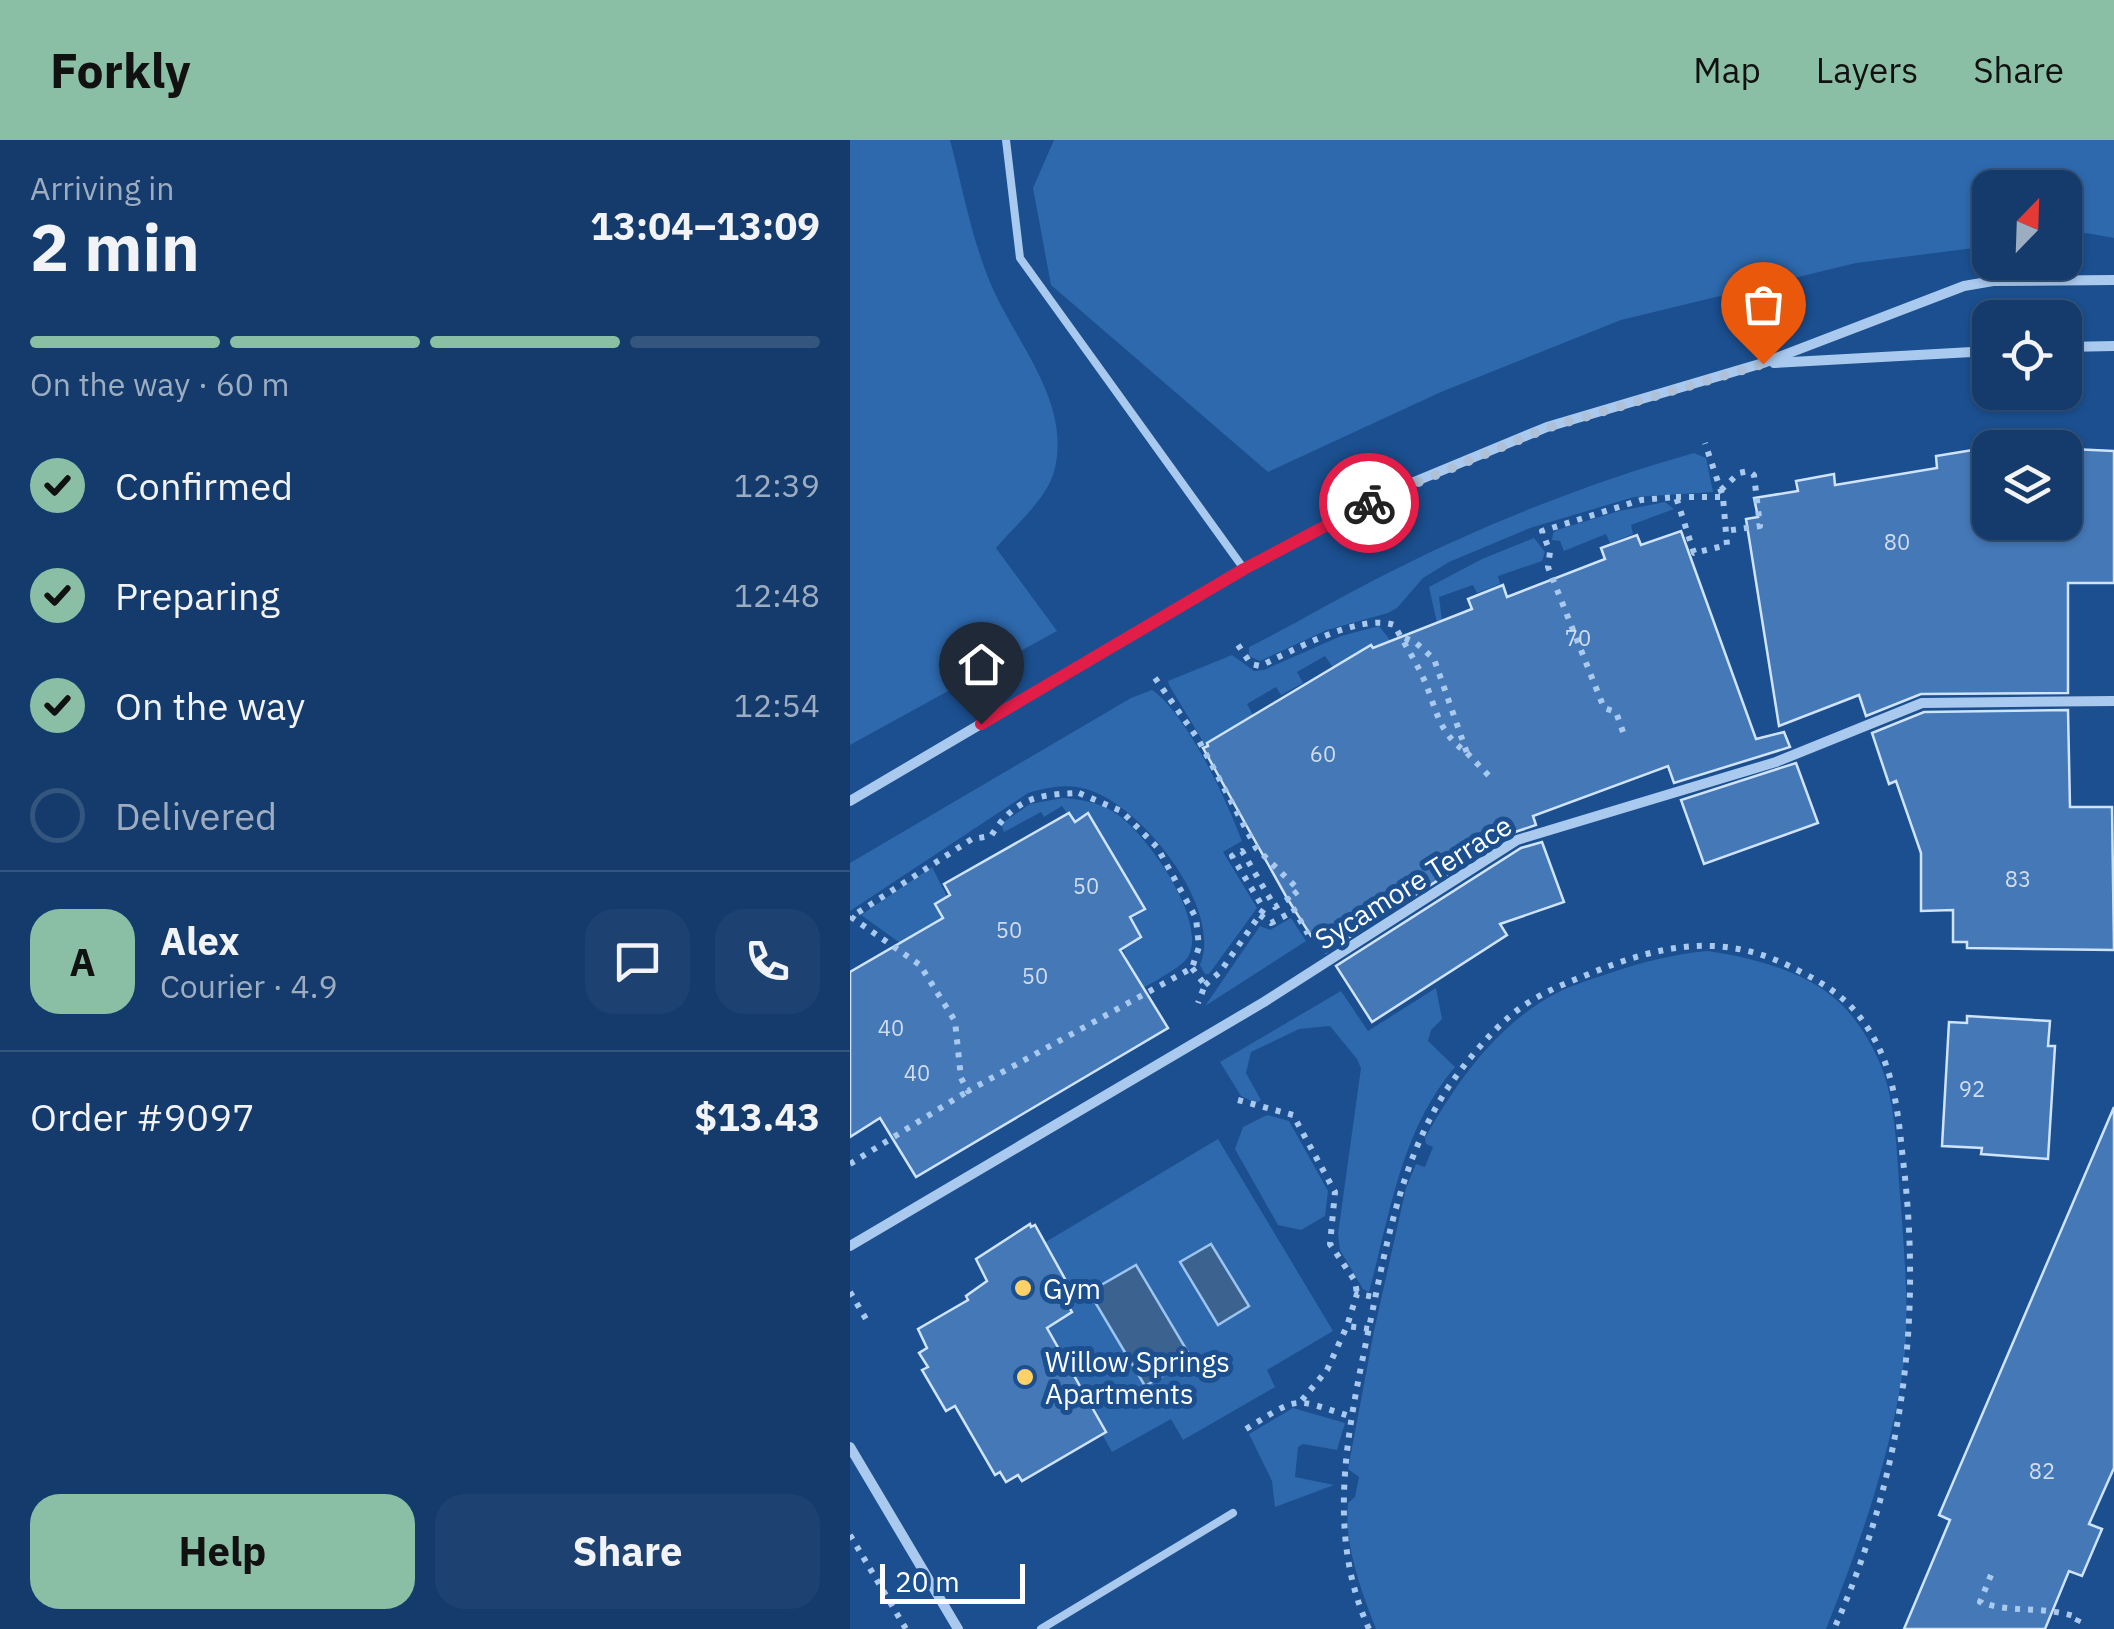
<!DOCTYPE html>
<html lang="en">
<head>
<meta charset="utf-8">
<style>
	body { margin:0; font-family:"IBM Plex Sans",sans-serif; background:#1d4271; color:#f1f3f6; height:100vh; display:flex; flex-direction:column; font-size:38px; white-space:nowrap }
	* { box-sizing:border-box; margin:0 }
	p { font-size:32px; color:#9dadc1 }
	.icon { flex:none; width:55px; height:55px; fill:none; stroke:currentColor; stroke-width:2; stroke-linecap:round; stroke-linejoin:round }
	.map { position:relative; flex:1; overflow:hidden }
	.side { display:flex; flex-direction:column; background:#143b6b; width:850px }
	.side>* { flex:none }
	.needle { width:65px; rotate:23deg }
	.tools { position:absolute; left:1122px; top:30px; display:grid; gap:20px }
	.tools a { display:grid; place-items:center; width:110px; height:110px; border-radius:20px; background:#143b6b; box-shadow:0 2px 8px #0004,0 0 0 2px #33557e; font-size:50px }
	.scale { position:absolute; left:30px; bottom:25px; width:145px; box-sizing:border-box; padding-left:10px; border:5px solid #fff; border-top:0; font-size:28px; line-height:35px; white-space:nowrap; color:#fff; -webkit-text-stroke:8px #1b4f8f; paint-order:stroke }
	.pin { position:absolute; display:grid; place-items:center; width:85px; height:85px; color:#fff; margin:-102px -42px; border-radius:50% 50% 50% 0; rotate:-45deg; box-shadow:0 0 10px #0007 }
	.pin .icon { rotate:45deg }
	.courier { position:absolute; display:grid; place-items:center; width:100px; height:100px; margin:-50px; border:8px solid #e11d48; border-radius:50%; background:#fff; color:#222; box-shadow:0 2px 12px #0007 }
	.headline em { font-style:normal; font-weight:700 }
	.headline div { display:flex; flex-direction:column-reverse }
	.headline { display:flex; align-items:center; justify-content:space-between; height:170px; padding:0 30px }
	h1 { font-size:65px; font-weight:700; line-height:75px }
	.bar { display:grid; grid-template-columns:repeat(4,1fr); gap:15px 10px; align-content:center; height:120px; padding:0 30px }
	.bar i { height:12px; border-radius:8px; background:#33557e }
	.bar .active { background:#8abfa5 }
	.bar p { grid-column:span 4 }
	.line { display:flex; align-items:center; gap:25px; padding:0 30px; border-top:2px solid #33557e }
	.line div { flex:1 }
	.round { display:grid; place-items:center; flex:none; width:105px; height:105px; border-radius:30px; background:#1d4271 }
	ol { padding:0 30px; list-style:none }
	li { display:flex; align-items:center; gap:30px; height:110px }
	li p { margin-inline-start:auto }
	li .icon { padding:10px; border-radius:50%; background:#8abfa5; color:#111; stroke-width:4 }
	li:last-child { color:#9dadc1 }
	li i { width:55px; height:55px; border:5px solid #33557e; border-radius:50% }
	.primary-button { display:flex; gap:20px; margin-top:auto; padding:20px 30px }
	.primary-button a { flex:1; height:115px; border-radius:30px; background:#8abfa5; color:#111; font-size:40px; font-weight:700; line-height:115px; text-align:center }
	.primary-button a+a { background:#1d4271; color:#f1f3f6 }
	header { display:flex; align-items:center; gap:60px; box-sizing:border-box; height:140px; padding:0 50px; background:#8abfa5; color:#111 }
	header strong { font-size:48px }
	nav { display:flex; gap:55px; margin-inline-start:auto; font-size:35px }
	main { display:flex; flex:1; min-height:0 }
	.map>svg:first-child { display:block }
	.green { fill:#2e69ad }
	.water { fill:#3c6290; stroke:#9cc4f0; stroke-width:2.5 }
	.building { fill:#4478b7; stroke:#cfe3fa; stroke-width:2.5 }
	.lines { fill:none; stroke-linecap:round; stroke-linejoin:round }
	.path { stroke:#a9c9ee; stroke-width:6; stroke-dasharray:5 8; stroke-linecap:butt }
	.lane { stroke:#a9c9ee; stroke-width:8 }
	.street { stroke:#a9c9ee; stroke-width:10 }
	.done { stroke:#afc1d8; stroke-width:10; stroke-dasharray:0 18 }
	.route { stroke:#e11d48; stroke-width:12 }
	.poi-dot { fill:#ffd166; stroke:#1b4f8f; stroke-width:4 }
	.labels { text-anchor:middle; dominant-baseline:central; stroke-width:10; stroke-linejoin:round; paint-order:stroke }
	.number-label { font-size:22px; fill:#d0dded }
	.street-label { font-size:28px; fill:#fff; stroke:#1b4f8f }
	.poi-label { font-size:28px; fill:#fff; stroke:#1b4f8f; text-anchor:start }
</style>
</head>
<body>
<header>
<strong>Forkly</strong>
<nav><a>Map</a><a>Layers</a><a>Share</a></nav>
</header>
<main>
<section class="side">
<div class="headline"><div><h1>2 min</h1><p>Arriving in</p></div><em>13:04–13:09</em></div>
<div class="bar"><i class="active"></i><i class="active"></i><i class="active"></i><i></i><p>On the way · 60 m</p></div>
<ol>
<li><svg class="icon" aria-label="check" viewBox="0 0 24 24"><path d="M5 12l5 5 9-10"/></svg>Confirmed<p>12:39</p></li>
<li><svg class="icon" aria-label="check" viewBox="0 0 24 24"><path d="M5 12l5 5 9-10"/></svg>Preparing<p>12:48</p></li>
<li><svg class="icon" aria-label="check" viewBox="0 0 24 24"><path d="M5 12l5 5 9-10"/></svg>On the way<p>12:54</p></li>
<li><i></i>Delivered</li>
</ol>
<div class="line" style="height:180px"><b class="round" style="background:#8abfa5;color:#111">A</b><div><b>Alex</b><p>Courier · 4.9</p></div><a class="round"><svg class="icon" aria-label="chat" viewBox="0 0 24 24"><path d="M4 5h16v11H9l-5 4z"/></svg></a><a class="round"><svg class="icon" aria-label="phone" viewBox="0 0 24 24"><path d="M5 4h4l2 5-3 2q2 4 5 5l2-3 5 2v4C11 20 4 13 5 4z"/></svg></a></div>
<div class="line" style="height:130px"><div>Order #9097</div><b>$13.43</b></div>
<div class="primary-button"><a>Help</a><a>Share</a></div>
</section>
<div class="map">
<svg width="1264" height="1489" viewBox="0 0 1264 1489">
	<rect width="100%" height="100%" fill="#1b4f8f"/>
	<g class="green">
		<path d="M0,0h100c13,49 22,102 43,149 25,56 77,113 62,179 -7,31 -39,56 -59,80l61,83 -207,114z"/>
		<path d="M204,0h1060v98l-28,-5 -21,3v-48h-75v58l-134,17 -235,57 -180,72 -173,80 -217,-187 -18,-97z"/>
		<path d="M844,313l12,5 7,34 -79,5 -104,31 -81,34 -26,16 -26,30 -9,5 -61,17 -67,31 -11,-5v-9c44,-22 86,-47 129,-69 101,-52 207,-94 316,-125z"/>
		<path d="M815,362l9,7 -43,16 2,9 -23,9 -4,-9 -42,17 -4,-10 -8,-1 1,-7 4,-3 62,-19z"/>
		<path d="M684,398l11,14 -3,9 -44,15 2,8 -23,9 -4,-8 -34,12 3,24 -5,2 -8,-36 53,-28z"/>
		<path d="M529,486l38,48 -83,-5 -9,-13 -28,16 6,11 -22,12 -5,-8 -29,17 9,17 -49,27 -38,-63 -1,-4 64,-26 22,16 10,-1 77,-34z"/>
		<path d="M302,550c35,24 75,111 90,151l-19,11 34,56 -48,66h-4l-5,-9c24,-56 -58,-159 -111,-175 -22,-7 -40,-3 -61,3l-178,118v-48l281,-165z"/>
		<path d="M212,658c18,1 35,4 52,14 31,19 95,109 74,145 -8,14 -69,43 -86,53l-19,-28 43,-25 -51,-132 -13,-19 -18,11 -3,-5 -37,20 -3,-8 29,-20z"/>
		<path d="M82,727l63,124 -78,-36 -56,-40z"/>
		<path d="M441,778l15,23 -101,65 55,-80 10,4z"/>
		<path d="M858,811c46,7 98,20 132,52 19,18 36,47 44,71 12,37 13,81 16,120 4,55 11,128 2,182 -14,88 -43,170 -76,253h-450c-15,-39 -32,-84 -28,-126l7,-6 4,-20 -11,-8 26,-138 32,-143 10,-24 9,3 8,-20 -7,-3 -1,-6c30,-53 67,-107 121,-139 19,-12 43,-19 64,-26 33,-11 63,-19 98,-22z"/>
		<path d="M586,848l6,31 -11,11 -3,11 27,26c-54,63 -65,147 -86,225l-6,-3 -23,-39 -2,-16 23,-166 -4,-9 -27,-33 -31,3 -48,23 -5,21 15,27 -5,3 -15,-7 -21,-34 121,-71 27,40z"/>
		<path d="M417,975l22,6 39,70 -3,25 -24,14 -23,-5 -43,-76 8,-22z"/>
		<path d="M368,999l115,192 -66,39 8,17 -92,53 -12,-21 -59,33 -105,-187z"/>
		<path d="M443,1268l52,15 -8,27 -34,-6 -5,3 -3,30 39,8 -59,22 -3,-26 -23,-47z"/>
	</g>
	<g class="water">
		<path d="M361,1104l38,62 -31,19 -38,-63z"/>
		<path d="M286,1125l56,94 -47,27 -56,-94z"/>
	</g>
	<g class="building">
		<path d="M1222,309l42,2v132h-46v110l-147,1 -55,22 -7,-21 -80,31 -33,-207 12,-2 -4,-19 44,-7 -2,-10 38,-7 1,11 102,-17 -1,-12 37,-6 1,11 16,-2v63h81z"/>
		<path d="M831,391l75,208 28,-7 6,15 -116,36 -6,-17 -135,50 3,9 -24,8 -186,119 -11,-18 -4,2 -24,-38 -84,-150 5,-2 -1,-3 164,-98 2,3 99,-39 -4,-10 35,-14 4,12 98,-38 -4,-11 36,-13 4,10z"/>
		<path d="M1218,570l2,97h42l2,143 -147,-2v-6h-14v-32l-32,1v-58l-25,-72 -7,3 -17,-51 52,-21z"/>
		<path d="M946,623l22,60 -114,41 -23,-64z"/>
		<path d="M219,673l6,9 13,-9 57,96 -15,8 11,20 -21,13 48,78 -252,149 -36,-59 -30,19v-165l93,-54 -8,-14 15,-9 -6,-11z"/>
		<path d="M692,702l22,60 -64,22 7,11 -135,87 -36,-56 185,-118z"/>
		<path d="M1117,876l83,5 -2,25h7l-7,113 -67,-5 1,-6 -40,-2 7,-124 18,1z"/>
		<path d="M1264,967v361l-25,56 13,5 -20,47 -13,-5 -24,58h-141l46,-109 -11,-5z"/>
		<path d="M180,1084l1,3 4,-2 40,72 -9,5 6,10 -25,16 59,104 -84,49 -4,-6 -12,7 -6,-10 -5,3 -40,-69 -9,5 -24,-41 6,-3 -9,-14 8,-5 -9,-19 50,-29 -2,-4 21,-15 -11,-22z"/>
	</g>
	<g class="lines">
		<g class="path">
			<path d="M871,350l18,-17 10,-2 5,4 6,51 -35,5"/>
			<path d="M826,357h47"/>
			<path d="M388,505l13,19 9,2c32,-15 100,-53 134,-41 9,16 19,32 27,48 16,33 14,57 46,80l-33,-94 -19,-17 -15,-6"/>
			<path d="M305,538l43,61 58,109 43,42 -11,9"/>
			<path d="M773,592l-7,-20 -12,-4 -56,-141 2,-15 -8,-21 99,-31 35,-3 18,56 33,-8 -4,-48 -18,-54"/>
			<path d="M617,613l25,26"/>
			<path d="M229,653l42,18 36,36 39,71 3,29 -7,21 -224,123 -7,-13 -6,-57 -35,-56 -69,-48 121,-78 19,-3c23,-37 46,-42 88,-43z"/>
			<path d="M410,775l11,8 23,-12"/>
			<path d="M342,828l13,17 -7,18"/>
			<path d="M355,845l15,-13 44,-63 -32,-53 10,-5 33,56 13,-8 20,35"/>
			<path d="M388,960l55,15 42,77 -5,52 25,37 2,13"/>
			<path d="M0,1024l118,-73"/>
			<path d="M0,1152l16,27"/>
			<path d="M519,1189l-22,-3 10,-32 18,3"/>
			<path d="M452,1260l25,-30 20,-44"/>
			<path d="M396,1289c54,-33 45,-32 106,-12"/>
			<path d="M0,1395l56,94"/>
			<path d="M1141,1435l-11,27c32,12 66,3 99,16l-5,11"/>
			<path d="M519,1489c-45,-99 -20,-204 1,-306 17,-82 32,-166 79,-237 17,-24 39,-51 61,-70 21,-18 48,-30 74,-40 77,-32 140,-46 217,-4 26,13 48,28 64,52 29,41 33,88 38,136 20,164 -2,319 -69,469"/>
		</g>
		<g class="lane">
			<path d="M156,0l14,118 224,311"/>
			<path d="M191,1489l192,-116"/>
		</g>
		<g class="street">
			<path d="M1215,207l49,-1"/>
			<path d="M924,223l216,-12"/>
			<path d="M0,661l394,-232 153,-80 150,-62 216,-64 201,-77 29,-5 121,-1"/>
			<path d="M0,1106l414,-244 253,-162 259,-78 146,-59 192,-2"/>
			<path d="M0,1307l108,182"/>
		</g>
	</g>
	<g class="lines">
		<path class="done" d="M519,363l178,-75 216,-64"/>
		<path class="route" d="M131,584l263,-155 125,-66"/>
	</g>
	<g class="poi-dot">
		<circle cx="173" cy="1148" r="10"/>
		<circle cx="175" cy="1237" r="10"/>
	</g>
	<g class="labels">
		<g class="number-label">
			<text x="1047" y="401">80</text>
			<text x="728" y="497">70</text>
			<text x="473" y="613">60</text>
			<text x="1168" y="738">83</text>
			<text x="236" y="745">50</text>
			<text x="159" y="789">50</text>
			<text x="185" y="835">50</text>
			<text x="41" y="887">40</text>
			<text x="67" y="932">40</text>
			<text x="1122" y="948">92</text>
			<text x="1192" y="1330">82</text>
		</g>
		<g class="street-label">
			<text transform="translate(563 742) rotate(-32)">Sycamore Terrace</text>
		</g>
		<g class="poi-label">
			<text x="193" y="1148">Gym</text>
			<text x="195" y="1221">Willow Springs<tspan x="195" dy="32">Apartments</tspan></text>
		</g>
	</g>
</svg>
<div class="tools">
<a><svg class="needle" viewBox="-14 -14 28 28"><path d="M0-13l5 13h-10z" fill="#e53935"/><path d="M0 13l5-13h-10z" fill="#9dadc1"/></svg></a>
<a><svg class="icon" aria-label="locate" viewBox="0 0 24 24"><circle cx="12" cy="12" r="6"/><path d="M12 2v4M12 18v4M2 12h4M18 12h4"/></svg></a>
<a><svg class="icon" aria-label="layers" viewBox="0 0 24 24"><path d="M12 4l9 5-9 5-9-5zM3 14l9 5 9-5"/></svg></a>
</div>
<div class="scale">20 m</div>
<div class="pin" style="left:913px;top:224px;background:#ea580c"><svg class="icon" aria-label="bag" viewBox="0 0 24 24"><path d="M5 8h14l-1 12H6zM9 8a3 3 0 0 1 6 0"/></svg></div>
<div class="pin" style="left:131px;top:584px;background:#1f2937"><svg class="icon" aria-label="home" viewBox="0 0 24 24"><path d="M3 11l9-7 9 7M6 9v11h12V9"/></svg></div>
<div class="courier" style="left:519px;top:363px"><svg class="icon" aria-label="bike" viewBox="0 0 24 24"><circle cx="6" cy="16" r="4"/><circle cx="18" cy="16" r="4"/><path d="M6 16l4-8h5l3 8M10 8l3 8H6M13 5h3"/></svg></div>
</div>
</main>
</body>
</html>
